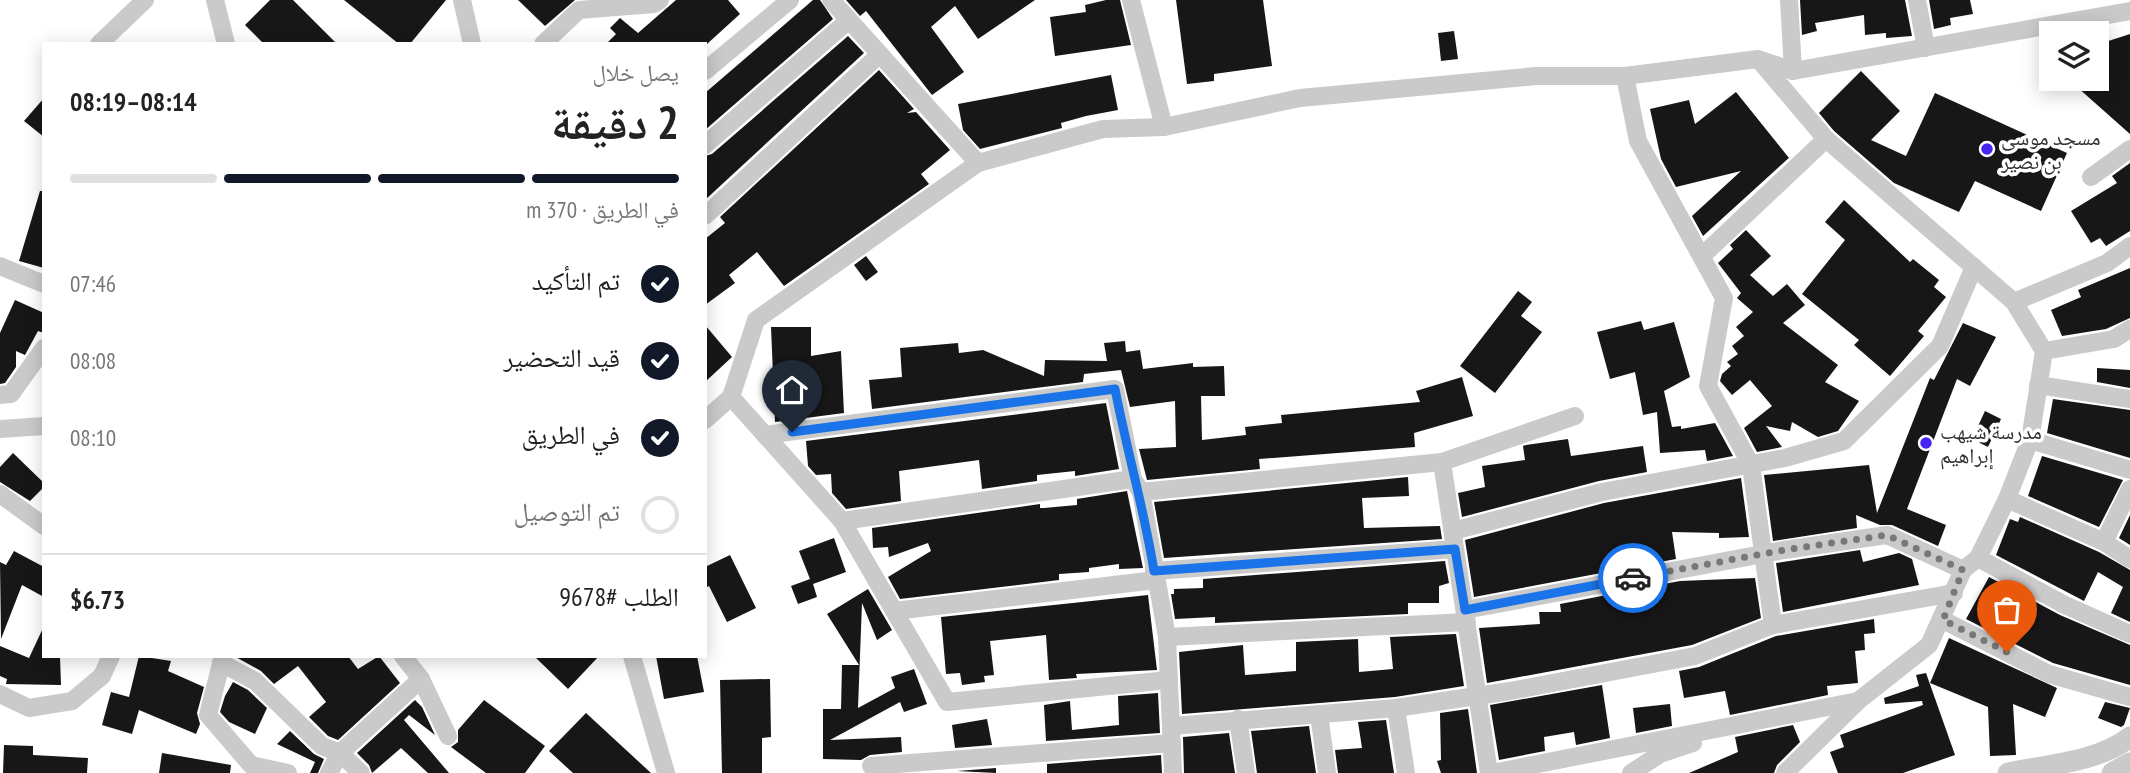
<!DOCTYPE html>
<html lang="ar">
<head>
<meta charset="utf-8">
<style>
	body { margin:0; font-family:"PT Sans Narrow","Noto Naskh Arabic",sans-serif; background:#f2f2f2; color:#222; direction:rtl; height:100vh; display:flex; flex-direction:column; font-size:26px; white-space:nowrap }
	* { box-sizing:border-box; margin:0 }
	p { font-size:23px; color:#767676 }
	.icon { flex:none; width:38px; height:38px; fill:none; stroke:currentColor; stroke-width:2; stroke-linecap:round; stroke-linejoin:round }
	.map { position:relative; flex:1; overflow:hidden; direction:ltr }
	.drawer { position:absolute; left:42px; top:42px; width:665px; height:616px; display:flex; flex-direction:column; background:#fff; border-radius:0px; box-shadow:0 4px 18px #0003; direction:rtl }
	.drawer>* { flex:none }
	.buttons { position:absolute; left:2039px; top:21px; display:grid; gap:14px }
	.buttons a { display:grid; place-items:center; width:70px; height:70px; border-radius:0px; background:#fff; box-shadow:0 4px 18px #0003; font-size:35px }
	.pin { position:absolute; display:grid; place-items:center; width:60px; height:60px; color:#fff; margin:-72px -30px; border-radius:50% 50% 50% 0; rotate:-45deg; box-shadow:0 0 7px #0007 }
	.pin .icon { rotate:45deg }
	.courier { position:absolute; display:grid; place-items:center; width:70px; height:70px; margin:-35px; border:5px solid #1a73e8; border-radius:50%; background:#fff; color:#222; box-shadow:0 2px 9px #0007 }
	.summary em { font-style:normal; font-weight:700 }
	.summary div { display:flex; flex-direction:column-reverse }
	.summary { display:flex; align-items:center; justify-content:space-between; height:119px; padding:0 28px }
	h1 { font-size:46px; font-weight:700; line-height:52px }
	.bar { display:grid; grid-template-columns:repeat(4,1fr); gap:10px 7px; align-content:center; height:84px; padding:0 28px }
	.bar i { height:9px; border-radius:5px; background:#e0e0e0 }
	.bar .active { background:#111827 }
	.bar p { grid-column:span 4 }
	.line { display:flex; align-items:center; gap:18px; padding:0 28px; border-top:2px solid #e0e0e0 }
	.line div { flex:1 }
	ol { padding:0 28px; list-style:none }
	li { display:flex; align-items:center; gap:21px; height:77px }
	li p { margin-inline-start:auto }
	li .icon { padding:7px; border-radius:50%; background:#111827; color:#fff; stroke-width:4 }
	li:last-child { color:#767676 }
	li i { width:38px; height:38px; border:4px solid #e0e0e0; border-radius:50% }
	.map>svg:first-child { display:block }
	.building { fill:#171717 }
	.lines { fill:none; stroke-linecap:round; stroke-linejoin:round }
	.minor { stroke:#cacaca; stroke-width:18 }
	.tertiary { stroke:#cacaca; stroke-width:21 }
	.done { stroke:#787878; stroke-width:7; stroke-dasharray:0 12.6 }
	.route { stroke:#1a73e8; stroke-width:9 }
	.poi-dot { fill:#4625f3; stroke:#fff; stroke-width:2.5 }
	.labels { text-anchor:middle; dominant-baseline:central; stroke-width:7; stroke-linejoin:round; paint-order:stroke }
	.poi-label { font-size:21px; fill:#303030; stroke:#fff; text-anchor:start }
</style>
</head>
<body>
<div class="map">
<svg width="2130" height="773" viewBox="0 0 2130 773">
	<rect width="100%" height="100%" fill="#fff"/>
	<g class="building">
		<path d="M270,0h23l44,44h-73l-19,-19z"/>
		<path d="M344,0h102l-36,44h-11z"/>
		<path d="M518,0h57l-30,26z"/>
		<path d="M676,0h52l12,14 -33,30h-101l10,-10 -6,-6 10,-10 18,15z"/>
		<path d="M813,0h7l13,19 -128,111v-37z"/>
		<path d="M846,0h189l-57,39 -23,-33 -24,21 33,45 -32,23 -66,-84 -6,5z"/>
		<path d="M1106,0h14l11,45 -76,11 -5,-39 36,-5 -1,-7z"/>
		<path d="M1176,0h87l9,66 -58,8v7l-27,3z"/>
		<path d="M1800,0h105l7,36 -26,2v-5l-21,2 -1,-20 -49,8 2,8 -15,4z"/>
		<path d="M1929,0h41l3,14 -23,4 1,7 -17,4z"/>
		<path d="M1454,31l4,28 -17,2 -3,-28z"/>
		<path d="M2130,34v100l-62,-55h28v-34z"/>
		<path d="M848,36l16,17 -159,147v-44l7,-2z"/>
		<path d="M879,70l35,39 -7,4 9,-1 34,38 -29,24 8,10 -145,102 -27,-34 -28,23 6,8 -30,22v-66l20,-16 -5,-6z"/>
		<path d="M1861,71l39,40 -29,29 35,16 29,-63 132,60 -26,58 -66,-30 -16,31 -65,-29 -60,-52 -15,-18z"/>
		<path d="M1111,75l7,35 -32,6 -25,7 1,5 -82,21 -17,-19 -5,-26z"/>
		<path d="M1736,92l53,66 2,-2 -88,80 -11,-20 49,-45 -65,16 -15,-28 -11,-50 39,-9 6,24z"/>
		<path d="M44,98v39l-20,-16z"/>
		<path d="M2130,163v68l-24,15 -6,-8 -9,5 -20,-32 46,-28 -5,-7z"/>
		<path d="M40,191h4v77l-25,-7z"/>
		<path d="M1844,200l66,62 3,-3 26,21 -5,7 12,10 -28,34 6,5 -34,40 -36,-31 5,-5 -57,-46 43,-54 -20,-18z"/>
		<path d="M1746,230l25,26 -21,19 23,21 14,-12 18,21 -22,18 55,42 -13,17 34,19 -21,30 -20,6 -26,-15 -2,9 -24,-5 16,21 -25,5 -13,-24 28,-22 -22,-26 -18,15 -12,-14 2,-7 9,-8 -4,-4 11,-8 -6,-8 12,-10 -8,-9 17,-15 -16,-14 4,-5 -23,-30 15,-14 -3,-4z"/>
		<path d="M866,256l12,16 -12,9 -12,-16z"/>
		<path d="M2130,268v50l-24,11 -44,7 -11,-26 30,-13 -3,-7z"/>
		<path d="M1518,291l14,11 -11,14 21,16 -47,61 -35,-27z"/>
		<path d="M15,300l29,13v20l-6,-2 -13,24 -9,-4v16l-11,16 -5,1v-51z"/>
		<path d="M1641,321l3,9 30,-8 16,55 -26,14 8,36 9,-1v3l34,-6 18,33 -26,5 -2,-11 -45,3 -3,-41 -14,3 -8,-43 -25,7 -13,-47z"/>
		<path d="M1963,323l33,14 -26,49 -13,-7 -50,130 39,16 -8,21 -46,-21h-12l-24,-10 1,13 -84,13 -9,-66 105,-10 8,48 53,-135 4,2z"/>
		<path d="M705,325l27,32 -27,25z"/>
		<path d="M771,327h40v29l30,-5 3,62 -69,9z"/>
		<path d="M1125,341l1,11 14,-2 3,19 50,-6v4l31,-1 1,30h-24l1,44 44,-5 -1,-8 37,-4 -1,-8 139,-13 -4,-11 46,-14 11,39 -59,17 1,14 -156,12 1,10 -113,11 -8,-31 37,-2 -1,-46 -45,6 -9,-37 -37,4 -1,8 -211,27 -3,-29 33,-3 -2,-29 58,-5 1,10 24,-3 61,26 1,-16 62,1 -3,-18z"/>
		<path d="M2097,368l33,2v18l-33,-6z"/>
		<path d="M2053,399l77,11v48l-83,-25z"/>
		<path d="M1106,403l13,66 -44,7v-5l-38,4v6l-55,8 -3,-29 -80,11 2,30 -55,8 -14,-16 -1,-19 -15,1 -8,-9 -2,-25z"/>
		<path d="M1985,411l16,8 -13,28 -16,-8z"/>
		<path d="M1568,439l3,17 72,-10 4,26 -48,9 -137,36 -4,-24 27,-6 -3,-21 43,-6 -2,-14 3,-1z"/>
		<path d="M13,453l31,30v4l-14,14 -30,-19v-15z"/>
		<path d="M2042,456l81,24 -24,47 -71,-31z"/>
		<path d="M1408,477l1,19 -47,2 2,30 76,-2 2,13 -278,19 -10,-56z"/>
		<path d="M1741,478l8,59 -30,1v-5l-47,-1 4,27 -202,38 -9,-57 139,-37z"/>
		<path d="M1127,491l16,77 -24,1v-5l-30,4v4l-30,2v6l-159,19 -12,-22 43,-26 -3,-8 -39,14 -1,-10 -15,1 -1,-20 168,-24v4h4l33,-3v-6z"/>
		<path d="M2130,515v30l-11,-7z"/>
		<path d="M2020,517l79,35 31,18v52l-19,-9 12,-26 -25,-15 -14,29 -88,-46 14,-36 8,3z"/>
		<path d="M834,538l12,34 -33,12 4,13 -19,7 -7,-18 19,-7 -11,-28z"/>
		<path d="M1860,550l3,12 36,-9 13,6 7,26 -136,27 -7,-49z"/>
		<path d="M14,551l30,16v30l-22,-12 -21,54 -1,-77 6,3z"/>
		<path d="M730,555l26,53 -29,14 -18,-36 -4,2v-21z"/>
		<path d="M1445,561l4,22 -10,3v17h-31v11l-193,9v-6l-40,2 -4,-25h3v-5l29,-1v-9z"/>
		<path d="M1989,577l71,38 70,30v40l-77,-22 -87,-44z"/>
		<path d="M1755,578l6,40 -69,27 -205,38 -8,-55 61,-4 -1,-12h22l-1,-8 120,-23z"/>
		<path d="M868,589l24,41 -15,10 -15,-37 -4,105 37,-20 -4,-11 23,-8 13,35 -23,8 -4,-10 -70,38 71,-3 1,15 -32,3 -9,5 -38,-1v-50h18l1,-44h17l-32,-51z"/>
		<path d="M1148,595l9,75 -81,4 1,4 -28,2 -3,-45 -56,6 4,34 -10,1 1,6 -23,3 -2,-12 -14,1 -5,-57z"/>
		<path d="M1874,619l1,14 -11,1 1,16 -10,1 3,32 -31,3 1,9 -98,20 -5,-24 -41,7 -5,-27 20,-4 77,-31z"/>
		<path d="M44,626v31h16l1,28 -55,-1 1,-5 -7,-3v-30l29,12z"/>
		<path d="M1456,634l8,52 -69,11 -213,17 -3,-62 64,-7 2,30 51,-4v-29l62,-3 1,33 34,-3 -3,-32z"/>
		<path d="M1949,638l108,50 -12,29 -32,-13 3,51 -26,1 -2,-49 -58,-24z"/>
		<path d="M139,656l32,5 -3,10 36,16 -7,26 3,11 -4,10 -57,-24 -7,24 -30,-9 9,-33 18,5z"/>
		<path d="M234,656h114l10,13 21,-13 21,27 -62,57 -10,-4 -19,-19 17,-15 -28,-36 -24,18 -13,-13z"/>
		<path d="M534,656h65l-31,33z"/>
		<path d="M656,656h41l7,36 -40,7z"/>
		<path d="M1926,673l29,82 -52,18h-65l-8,-21 14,-5 -4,-12 83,-30 -1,-4 -37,3 -1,-6 35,-12 -3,-11z"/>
		<path d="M770,679l1,58 -9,1v35h-40l-2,-93z"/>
		<path d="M233,682l15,8 19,18 -12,26 -26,-12 -9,-10 5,-16z"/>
		<path d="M1602,685l8,53 -34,7 -2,-13 -30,5 1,14 -46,9 -9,-55z"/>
		<path d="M1158,693l2,40 -114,8 -2,-36 26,-4 2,29 47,-5 -1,-29z"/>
		<path d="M415,700l7,7 13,28 -26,-20 -5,5 45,53h-21l-27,-25 -29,25 -3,-8 -12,-12z"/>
		<path d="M484,700l61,46 -20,27h-39l-35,-26 7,-5v-12z"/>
		<path d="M2105,702l25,6 -6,17 -3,2 -23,-9z"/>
		<path d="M1670,704l2,22 -36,7 -3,-25z"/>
		<path d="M1468,709l9,64h-36l-4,-12 4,-1 -1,-47z"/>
		<path d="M586,713l65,60h-78l-24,-22z"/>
		<path d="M987,719l5,26 -37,3 -3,-23z"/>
		<path d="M1386,720l8,53h-56l-3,-23 27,-2 -4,-26z"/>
		<path d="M1793,725l7,17 -23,23 -3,8h-85l49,-21 -3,-15z"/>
		<path d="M1309,726l7,47h-59l-6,-42z"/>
		<path d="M290,731l24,23 10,5 -6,14h-8l5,-11 -38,-18z"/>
		<path d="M1229,733l6,40h-51l-1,-36z"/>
		<path d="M4,745l29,1v9l55,3 -1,15h-84z"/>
		<path d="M162,753l69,12 -1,8h-71z"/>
		<path d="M1161,755l1,18h-115v-9z"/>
		<path d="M996,768v5l-39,-2z"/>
	</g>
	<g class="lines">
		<g class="minor">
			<path d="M215,0l11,44"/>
			<path d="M462,0l10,44"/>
			<path d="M831,0l147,163"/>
			<path d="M1131,0l33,127"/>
			<path d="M1789,0l4,71"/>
			<path d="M1917,0l9,48"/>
			<path d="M99,44l46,-44"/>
			<path d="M543,44l36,-34 75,-6 6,-4"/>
			<path d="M1759,60l67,79 188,163 30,49 -14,89 -23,59 -29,59 -15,12 -34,75 -71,56 -73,72"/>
			<path d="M705,71l85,-71"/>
			<path d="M1625,76l13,65 86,157 -16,88 43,79 22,160"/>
			<path d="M705,145l144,-125"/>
			<path d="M2091,177l39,-28"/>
			<path d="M705,216l175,-162"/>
			<path d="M1703,255l123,-116"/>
			<path d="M0,266l44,18"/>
			<path d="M2014,302l93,-39 23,-17"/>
			<path d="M2044,351l70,-12 16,-10"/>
			<path d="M2038,385l92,14"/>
			<path d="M0,395l11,-1 33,-46"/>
			<path d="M731,397l111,124 105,181 222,-22"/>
			<path d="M705,420l26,-23 25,-77 222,-157 125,-34 61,-2 136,-29 236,-22h89l133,-17 35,12 337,-60"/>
			<path d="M0,429l44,-3"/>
			<path d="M765,435l350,-46 18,90 8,13 26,145 6,136"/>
			<path d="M2030,440l100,30"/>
			<path d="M1442,462l47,311"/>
			<path d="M1141,492l301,-30 133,-46"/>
			<path d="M0,494l44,32"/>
			<path d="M2007,499l97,43 26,17"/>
			<path d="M842,521l291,-42"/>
			<path d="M1453,531l149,-39 183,-34 59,-17 96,-95 34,-79"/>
			<path d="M2104,542l26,-53"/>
			<path d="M1978,558l87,47 65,29"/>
			<path d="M1154,571l301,-22"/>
			<path d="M1465,610l319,-60 103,-15 76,35"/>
			<path d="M894,611l262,-31"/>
			<path d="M1943,620l106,54 81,23"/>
			<path d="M1167,637l300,-15"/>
			<path d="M223,656l-15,59 43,50 37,8"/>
			<path d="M403,656l18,23 27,57"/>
			<path d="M632,656l34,117"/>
			<path d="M221,663l34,18 67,65 18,7 21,20"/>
			<path d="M0,694l29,14 43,-7 30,-25 9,-20"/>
			<path d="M1396,708l10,65"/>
			<path d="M1319,714l8,59"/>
			<path d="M1238,719l8,54"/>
			<path d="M1172,726l224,-18 114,-17 185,-35 78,-31 181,-32"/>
			<path d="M871,766l301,-23"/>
			<path d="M329,773l11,-20 81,-74"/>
			<path d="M1492,773l366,-72"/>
			<path d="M1631,773l29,-19 33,-11"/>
		</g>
		<g class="tertiary">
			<path d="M2008,773c39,-8 90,-11 122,-36"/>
			<path d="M2112,773l18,-10"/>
		</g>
	</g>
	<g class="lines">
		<path class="done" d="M1633,578l151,-28 103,-15 76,35 -20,50 64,32"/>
		<path class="route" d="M792,432l323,-43c12,62 29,120 39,182l301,-22 10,61 168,-32"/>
	</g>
	<g class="poi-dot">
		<circle cx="1987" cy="149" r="7"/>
		<circle cx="1926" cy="443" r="7"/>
	</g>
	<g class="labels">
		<g class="poi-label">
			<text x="2001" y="137">مسجد موسى<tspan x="2001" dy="24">بن نصير</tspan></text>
			<text x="1940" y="431">مدرسة شيهب<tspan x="1940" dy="24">إبراهيم</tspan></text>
		</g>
	</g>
</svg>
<div class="buttons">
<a><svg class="icon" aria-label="layers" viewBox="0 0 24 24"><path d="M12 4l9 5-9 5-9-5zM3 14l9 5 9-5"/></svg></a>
</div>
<div class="pin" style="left:2007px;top:652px;background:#ea580c"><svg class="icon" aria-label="bag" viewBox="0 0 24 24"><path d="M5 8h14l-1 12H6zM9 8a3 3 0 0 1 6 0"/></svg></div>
<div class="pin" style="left:792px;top:432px;background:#1f2937"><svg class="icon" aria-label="home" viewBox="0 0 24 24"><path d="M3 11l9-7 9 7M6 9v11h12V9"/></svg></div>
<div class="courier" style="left:1633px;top:578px"><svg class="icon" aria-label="car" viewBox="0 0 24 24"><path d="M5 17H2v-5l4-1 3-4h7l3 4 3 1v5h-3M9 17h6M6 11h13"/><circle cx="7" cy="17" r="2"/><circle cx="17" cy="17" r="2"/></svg></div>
<section class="drawer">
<div class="summary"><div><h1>2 دقيقة</h1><p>يصل خلال</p></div><em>08:14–08:19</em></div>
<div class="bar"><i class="active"></i><i class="active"></i><i class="active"></i><i></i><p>في الطريق · 370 m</p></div>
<ol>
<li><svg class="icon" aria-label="check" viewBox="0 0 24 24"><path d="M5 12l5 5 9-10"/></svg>تم التأكيد<p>07:46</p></li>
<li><svg class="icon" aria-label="check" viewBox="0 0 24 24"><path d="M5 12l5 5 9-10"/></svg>قيد التحضير<p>08:08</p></li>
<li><svg class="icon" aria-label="check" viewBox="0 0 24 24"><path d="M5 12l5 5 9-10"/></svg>في الطريق<p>08:10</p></li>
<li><i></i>تم التوصيل</li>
</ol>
<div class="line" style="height:91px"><div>الطلب #9678</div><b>$6.73</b></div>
</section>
</div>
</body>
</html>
